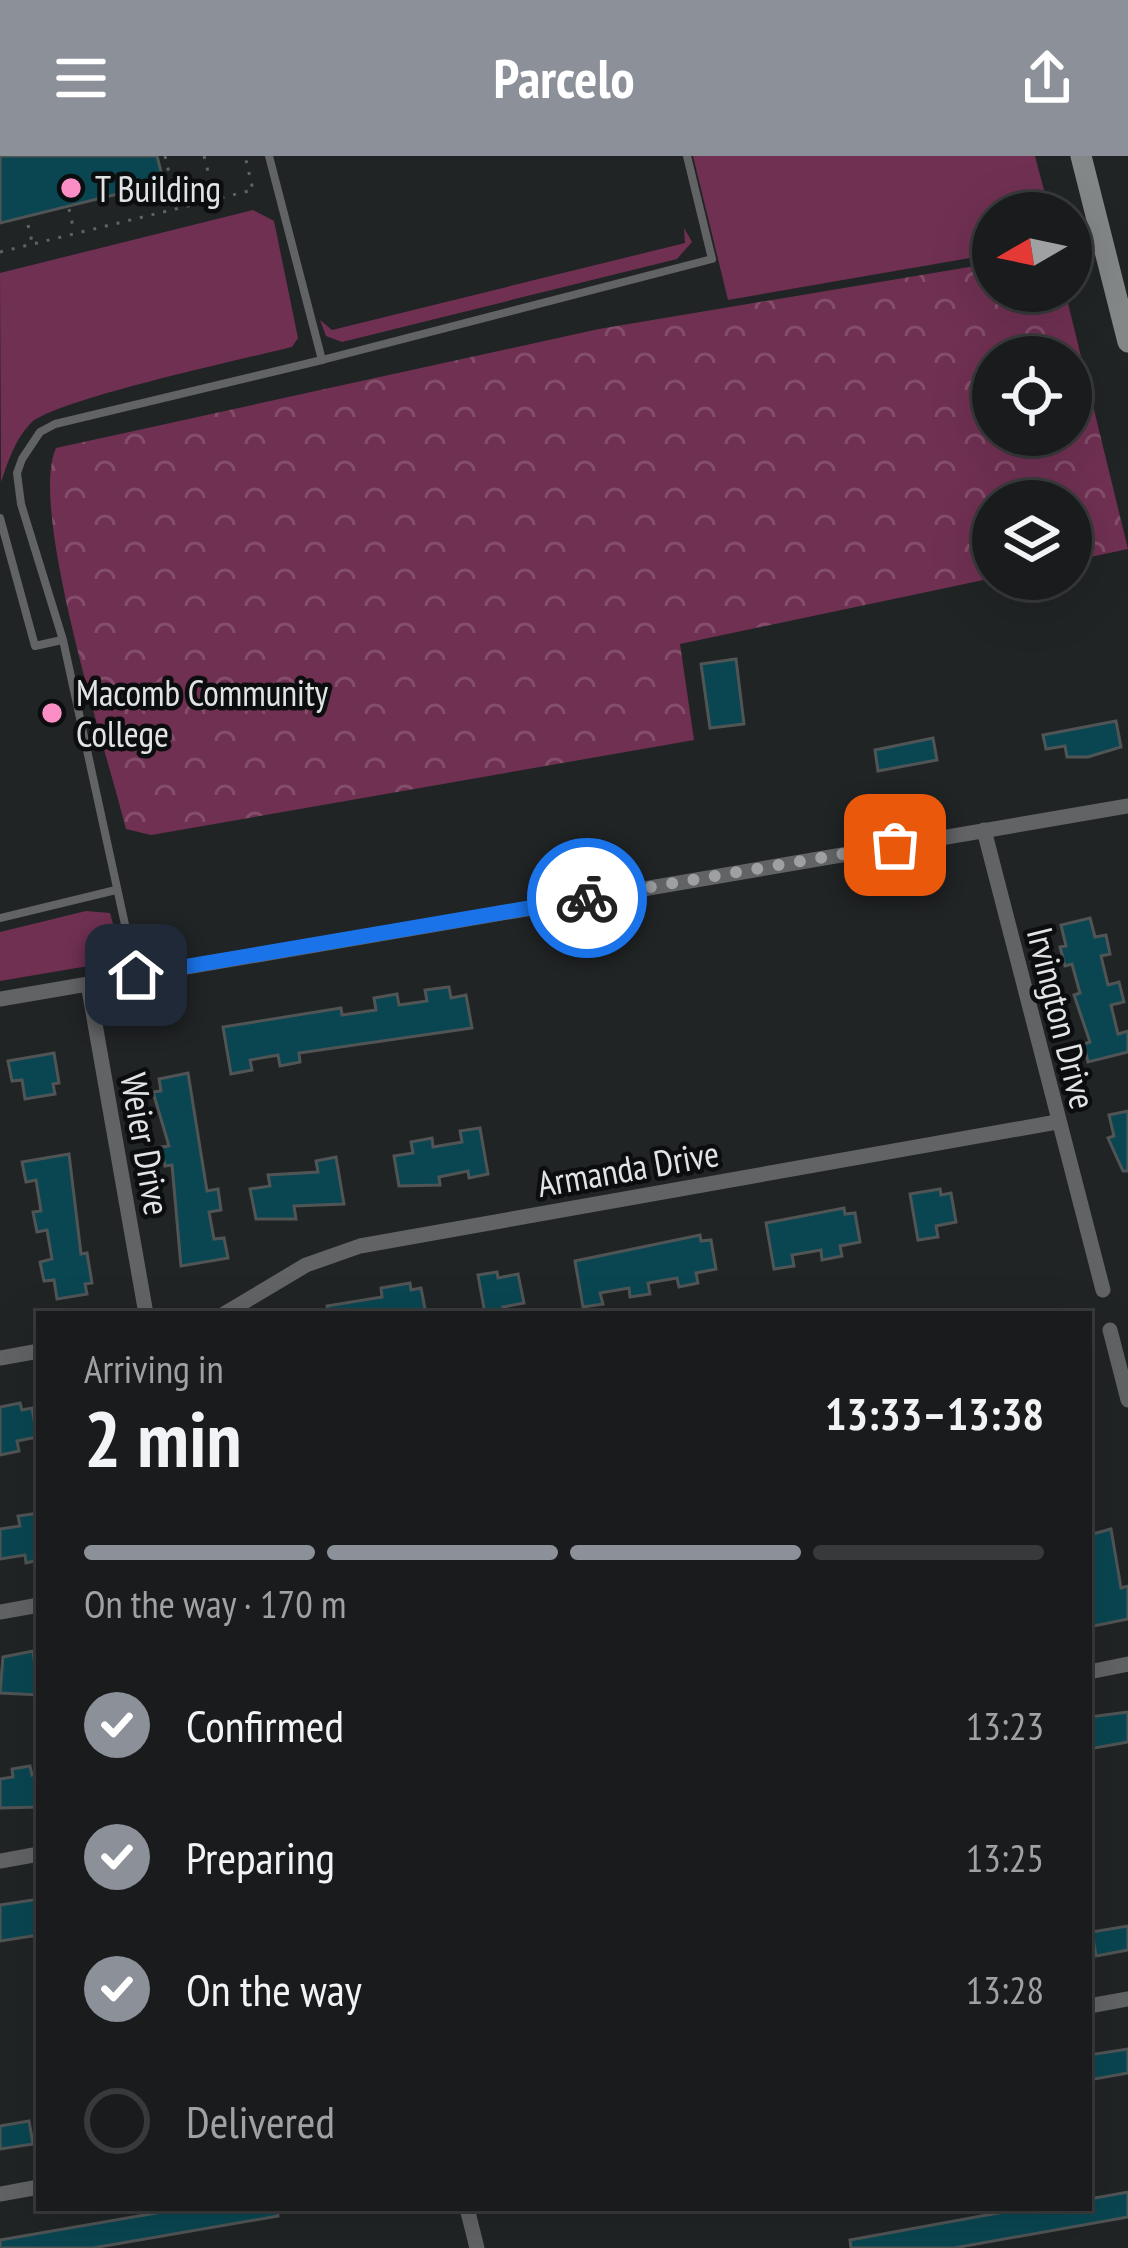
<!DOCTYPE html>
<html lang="en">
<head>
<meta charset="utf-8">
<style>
	body { margin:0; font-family:"PT Sans Narrow",sans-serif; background:#262829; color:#f1f3f6; height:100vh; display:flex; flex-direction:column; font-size:45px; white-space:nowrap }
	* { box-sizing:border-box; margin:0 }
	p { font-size:39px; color:#9fa1a3 }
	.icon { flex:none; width:66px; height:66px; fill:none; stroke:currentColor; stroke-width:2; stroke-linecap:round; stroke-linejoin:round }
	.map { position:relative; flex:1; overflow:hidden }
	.details { position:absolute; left:36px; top:1155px; width:1056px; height:900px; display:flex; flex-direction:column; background:#191b1c; border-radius:0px; box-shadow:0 12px 48px #0002,0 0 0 3px #37393b }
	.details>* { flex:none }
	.needle { width:78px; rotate:261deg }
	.fabs { position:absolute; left:972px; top:36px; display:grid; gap:24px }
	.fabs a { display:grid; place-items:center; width:120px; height:120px; border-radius:50%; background:#191b1c; box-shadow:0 12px 48px #0002,0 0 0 3px #37393b; font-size:60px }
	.pin { position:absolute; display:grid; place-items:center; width:102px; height:102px; color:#fff; margin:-51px; border-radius:24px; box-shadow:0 6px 18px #0006 }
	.courier { position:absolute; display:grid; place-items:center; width:120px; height:120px; margin:-60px; border:9px solid #1a73e8; border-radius:50%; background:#fff; color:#222; box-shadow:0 3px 15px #0007 }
	.headline em { font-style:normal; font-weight:600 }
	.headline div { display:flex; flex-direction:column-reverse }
	.headline { display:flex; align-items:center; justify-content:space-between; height:204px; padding:0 48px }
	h1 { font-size:78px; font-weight:600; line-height:90px }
	.bar { display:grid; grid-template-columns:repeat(4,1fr); gap:18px 12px; align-content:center; height:144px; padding:0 48px }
	.bar i { height:15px; border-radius:9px; background:#37393b }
	.bar .on { background:#8c9099 }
	.bar p { grid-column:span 4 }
	ol { padding:0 48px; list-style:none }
	li { display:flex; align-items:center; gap:36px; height:132px }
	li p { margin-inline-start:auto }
	li .icon { padding:12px; border-radius:50%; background:#8c9099; color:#fff; stroke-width:4 }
	li:last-child { color:#9fa1a3 }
	li i { width:66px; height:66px; border:6px solid #37393b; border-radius:50% }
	header { display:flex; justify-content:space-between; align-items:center; height:156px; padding:0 48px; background:#8c9099; color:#fff; font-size:54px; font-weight:600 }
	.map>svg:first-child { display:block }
	.green { fill:#703052 }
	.forest { fill:url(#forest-crowns); fill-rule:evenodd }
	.building { fill:#094651; stroke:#505455; stroke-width:3 }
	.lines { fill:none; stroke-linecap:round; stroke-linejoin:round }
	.path { stroke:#606364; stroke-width:3; stroke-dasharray:3 9; stroke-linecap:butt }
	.lane { stroke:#616364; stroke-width:8 }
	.street { stroke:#616364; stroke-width:15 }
	.secondary { stroke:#848788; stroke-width:21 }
	.done { stroke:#9ea0a1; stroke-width:12; stroke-dasharray:0 21.6 }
	.route { stroke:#1a73e8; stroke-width:15 }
	.poi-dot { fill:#fb8fc5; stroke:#0c0d0e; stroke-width:4.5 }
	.labels { text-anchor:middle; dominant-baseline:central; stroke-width:9; stroke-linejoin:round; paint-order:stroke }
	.poi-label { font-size:36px; fill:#e1e3e4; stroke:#0c0d0e; text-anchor:start }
	.street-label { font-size:36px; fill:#e1e3e4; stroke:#0c0d0e }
</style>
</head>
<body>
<header><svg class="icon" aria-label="menu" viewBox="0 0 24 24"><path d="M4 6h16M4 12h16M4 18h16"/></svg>Parcelo<svg class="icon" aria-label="share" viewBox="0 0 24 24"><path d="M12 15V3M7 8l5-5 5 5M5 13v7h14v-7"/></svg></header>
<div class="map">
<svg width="1128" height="2092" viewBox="0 0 1128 2092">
	<defs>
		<pattern id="forest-crowns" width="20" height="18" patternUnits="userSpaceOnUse" patternTransform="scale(3)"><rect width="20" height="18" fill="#703052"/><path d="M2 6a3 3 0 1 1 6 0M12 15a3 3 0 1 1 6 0" fill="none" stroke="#844e6b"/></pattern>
	</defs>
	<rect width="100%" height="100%" fill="#212425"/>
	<g class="green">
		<path d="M693,0h342l15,57h-57v41l-265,46z"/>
		<path d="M253,54l21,11 24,117 -6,9c-43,11 -240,53 -262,77 -15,16 -22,37 -29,58l-1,-209z"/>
		<path d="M684,72l8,14 -15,17 -335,83 -16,-6 -6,-16 12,10 353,-87z"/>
		<path d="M86,755l24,2 9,33 -13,17 -106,18v-49z"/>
	</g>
	<path class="forest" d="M993,107v28h72l63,258 -57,12v-60h-78v77l-313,66 14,96 -543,95 -25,-6c-19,-76 -98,-320 -70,-381l543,-119zM993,201h78v78h-78z"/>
	<g class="building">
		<path d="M0,0h157l9,35 -13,3 -3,-8 -150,37z"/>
		<path d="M736,503l8,65 -34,4 -9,-64z"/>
		<path d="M1116,565l5,26 -33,10h-21l-2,-11 -19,3 -3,-14z"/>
		<path d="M933,582l4,22 -59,11 -3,-21z"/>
		<path d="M1090,762l5,19 11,-2 4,19 -9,2 7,29 11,-3 5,20 -13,3 7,29 10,-3v21l-40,10 -4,-18 6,-2 -16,-47 6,-2 -8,-29 -7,2 -5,-19 6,-1 -5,-21z"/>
		<path d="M449,831l2,11 15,-3 6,33 -173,25 1,9 -20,4 -2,-11 -28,5 2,10 -21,4 -8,-47 118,-19 1,7 34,-5 -2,-12 23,-4 2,11 28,-4 -2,-11z"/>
		<path d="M54,897l5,30 -6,1 2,10 -30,5 -3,-19 -10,1 -4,-20z"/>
		<path d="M188,917l19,118 11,-2 3,21 -12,2 5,27 10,-1 4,20 -47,8 -9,-101 -7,1 -4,-19 8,-1 -16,-54 8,-1 -2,-12z"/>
		<path d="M1128,955v60h-5l-15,-33 6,-2 -5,-21z"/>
		<path d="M480,972l8,46 -19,4 -1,-7 -29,6 1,8 -41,1 -5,-30 19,-3 -2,-11 21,-4 1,9 29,-5 -2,-11z"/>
		<path d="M69,998l12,100 6,-1 5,30 -7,1 2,10 -30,5 -3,-19 -10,1 -4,-19 12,-3 -5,-29 -10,2 -4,-20 8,-1 -5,-31 -10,2 -4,-20z"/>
		<path d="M336,1001l8,47 -50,2 2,13h-40l-6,-30 20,-3 -2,-11 50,-3 -2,-11z"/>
		<path d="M940,1033l1,6 10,-2 5,29 -20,4 2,11 -20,3 -8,-46z"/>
		<path d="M844,1052l1,6 10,-1 5,29 -20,4 2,10 -20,4 -1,-10 -29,5 2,11 -20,3 -8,-46z"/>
		<path d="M700,1079l1,6 10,-1 5,29 -20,4 2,10 -19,4 -2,-9 -29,5 2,11 -20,3 -1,-9 -29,5 3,11 -20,3 -8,-46z"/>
		<path d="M497,1116l1,6 20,-4 6,29 -21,4 2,7h-20l-7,-39z"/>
		<path d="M410,1127l1,7 10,-2 5,26h-98l-1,-8 55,-9 -1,-9z"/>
		<path d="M20,1247l2,7 10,-2 5,29 -20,4 2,10 -19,4v-48z"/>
		<path d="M39,1357v47l-13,3 -1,-8 -25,4v-30l20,-3 -2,-10z"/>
		<path d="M1111,1373l10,59 7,-2v33l-39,8v-92z"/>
		<path d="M33,1495l6,44 -39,-2 3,-36z"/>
		<path d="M1128,1556v30l-39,7v-32z"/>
		<path d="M30,1610l2,9 7,-2v34l-39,1v-29l13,-2 -1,-8z"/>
		<path d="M39,1743v36l-39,6v-36z"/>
		<path d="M1128,1770v24l-32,6 -4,-24z"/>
		<path d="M1128,1893v24l-39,7v-25z"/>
		<path d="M29,1965l4,23 -33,5v-23z"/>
		<path d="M1128,2036v25l-174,31h-103l-1,-8 159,-29 80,-3v-9z"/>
		<path d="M185,2052h92l1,8 -185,32h-93v-8z"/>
	</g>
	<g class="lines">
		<g class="path">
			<path d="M165,0l12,51"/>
			<path d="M204,0l11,42"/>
			<path d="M69,53l5,22"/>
			<path d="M28,69l4,17"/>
			<path d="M0,96l253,-62 -8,-34"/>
		</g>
		<g class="lane">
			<path d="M269,0l53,204 390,-101 -25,-103"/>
			<path d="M0,362l35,128 27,-6"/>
			<path d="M0,762l116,-28"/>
			<path d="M136,819l-73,-335 -42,-136 -4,-31 5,-14 18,-27 15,-8 267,-64"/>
		</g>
		<g class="street">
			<path d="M984,674l119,460"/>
			<path d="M88,828l58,330"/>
			<path d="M0,843l1128,-193"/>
			<path d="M224,1158l82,-49 54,-19 697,-124"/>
			<path d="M1110,1174l18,70"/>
			<path d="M0,1202l39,-7"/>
			<path d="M0,1456l39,-7"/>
			<path d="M1089,1516l39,-8"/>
			<path d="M0,1705l39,-7"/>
			<path d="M1089,1850l39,-7"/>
			<path d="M0,2038l39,-7"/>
			<path d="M467,2052l10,40"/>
		</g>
		<path class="secondary" d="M1081,0l47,186"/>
	</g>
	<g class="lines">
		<path class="done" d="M587,742l308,-53"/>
		<path class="route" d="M136,819l451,-77"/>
	</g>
	<g class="poi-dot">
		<circle cx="71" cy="32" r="12"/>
		<circle cx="52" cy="557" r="12"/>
	</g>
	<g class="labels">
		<g class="poi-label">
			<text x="95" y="32">T Building</text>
			<text x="76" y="536">Macomb Community<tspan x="76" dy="41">College</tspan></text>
		</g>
		<g class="street-label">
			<text transform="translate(1062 862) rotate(76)">Irvington Drive</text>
			<text transform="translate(146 988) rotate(80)">Weier Drive</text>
			<text transform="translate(628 1012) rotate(-10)">Armanda Drive</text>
		</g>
	</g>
</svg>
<div class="fabs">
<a><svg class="needle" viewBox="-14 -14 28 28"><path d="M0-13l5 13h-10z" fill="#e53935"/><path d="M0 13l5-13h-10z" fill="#9fa1a3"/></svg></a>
<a><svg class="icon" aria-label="locate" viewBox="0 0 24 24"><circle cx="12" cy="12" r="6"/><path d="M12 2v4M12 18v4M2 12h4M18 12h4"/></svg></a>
<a><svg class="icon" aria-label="layers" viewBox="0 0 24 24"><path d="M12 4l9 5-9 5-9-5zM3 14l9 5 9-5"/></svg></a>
</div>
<div class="pin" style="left:895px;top:689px;background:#ea580c"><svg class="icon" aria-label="bag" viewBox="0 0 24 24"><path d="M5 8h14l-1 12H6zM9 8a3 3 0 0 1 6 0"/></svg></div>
<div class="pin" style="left:136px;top:819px;background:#1f2937"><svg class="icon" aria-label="home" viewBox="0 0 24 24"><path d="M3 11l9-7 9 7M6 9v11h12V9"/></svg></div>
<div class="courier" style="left:587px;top:742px"><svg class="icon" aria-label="bike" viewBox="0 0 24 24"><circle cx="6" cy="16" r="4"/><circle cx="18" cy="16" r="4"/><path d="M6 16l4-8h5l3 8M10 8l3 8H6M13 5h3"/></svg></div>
<section class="details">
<div class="headline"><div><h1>2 min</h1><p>Arriving in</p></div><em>13:33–13:38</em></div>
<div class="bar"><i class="on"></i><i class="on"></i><i class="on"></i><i></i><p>On the way · 170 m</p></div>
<ol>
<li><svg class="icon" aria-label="check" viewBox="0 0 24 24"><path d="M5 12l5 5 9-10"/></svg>Confirmed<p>13:23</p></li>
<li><svg class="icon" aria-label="check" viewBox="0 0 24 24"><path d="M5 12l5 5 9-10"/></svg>Preparing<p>13:25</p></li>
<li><svg class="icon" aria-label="check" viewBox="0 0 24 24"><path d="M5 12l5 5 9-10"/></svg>On the way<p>13:28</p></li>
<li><i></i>Delivered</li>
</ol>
</section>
</div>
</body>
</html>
